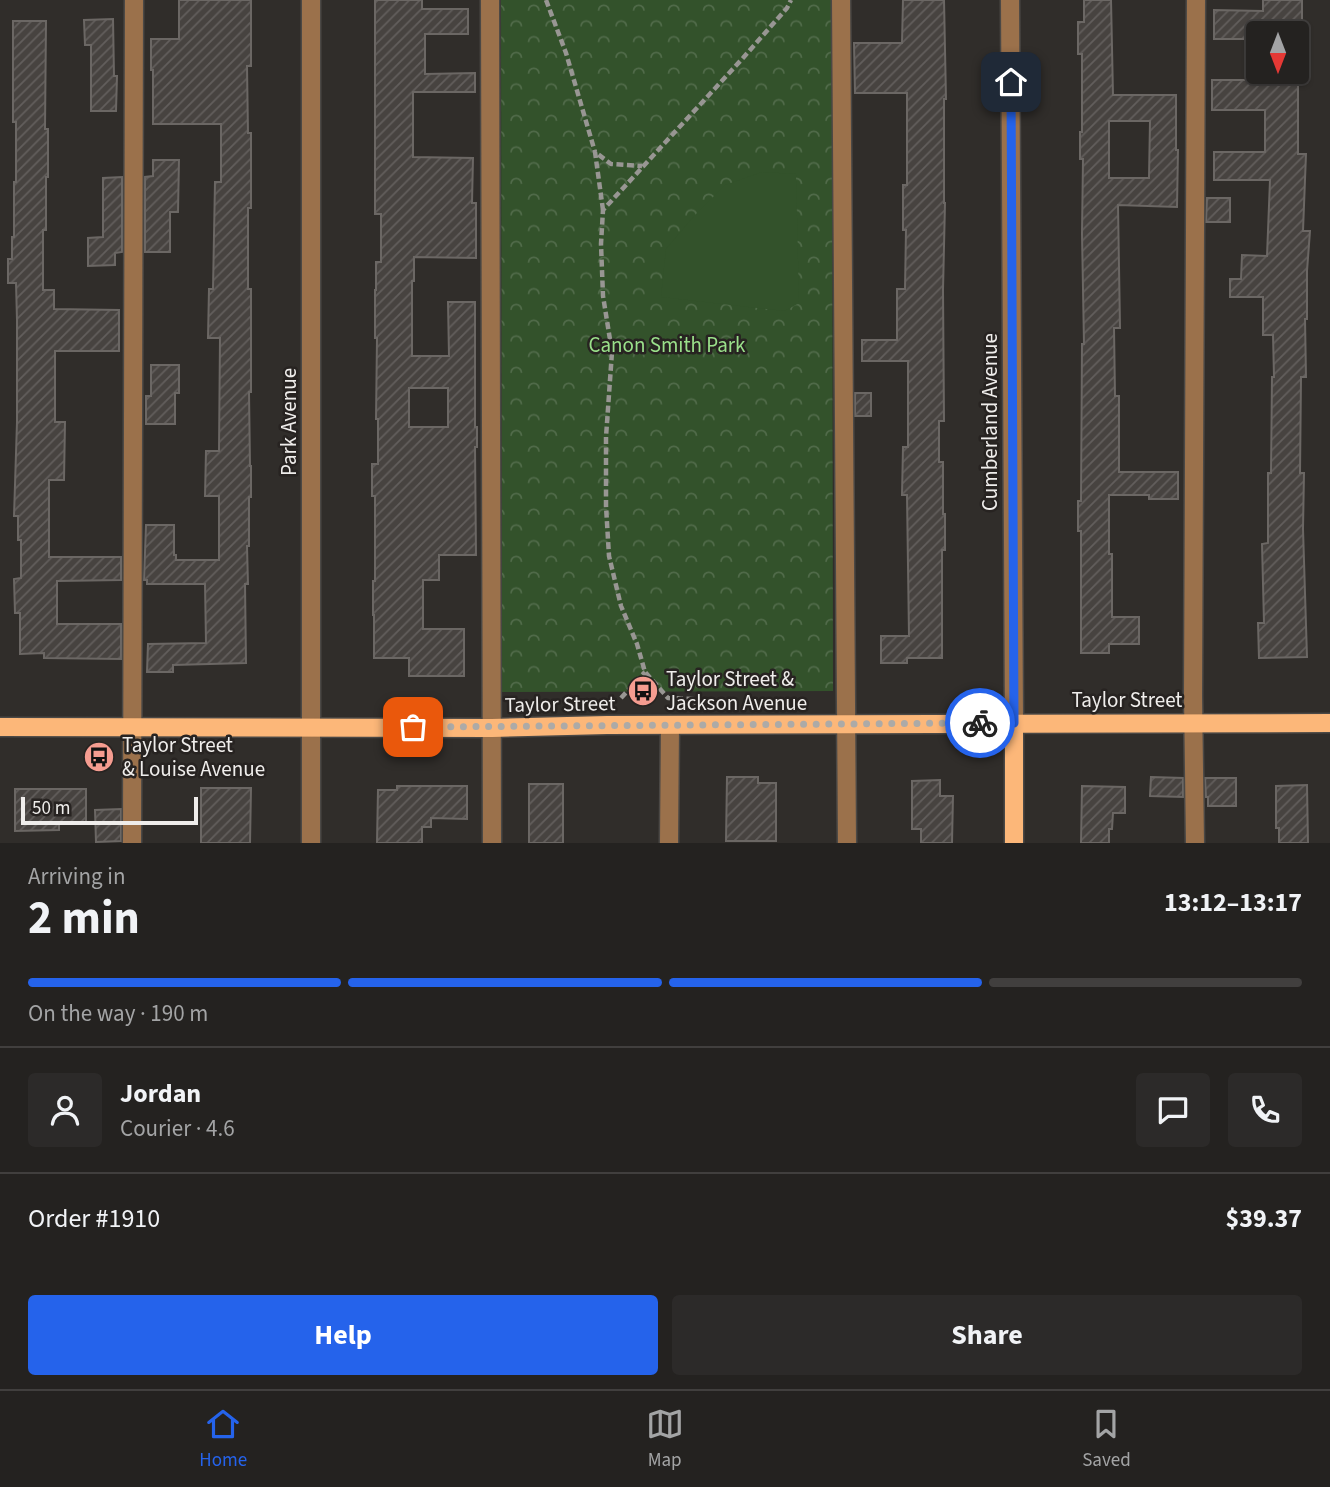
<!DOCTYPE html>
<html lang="en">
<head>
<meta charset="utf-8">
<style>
	body { margin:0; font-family:"Source Sans 3",sans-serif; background:#2c2a29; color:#f1f3f6; height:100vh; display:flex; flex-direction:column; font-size:26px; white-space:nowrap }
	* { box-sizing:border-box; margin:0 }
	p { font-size:23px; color:#a3a4a5 }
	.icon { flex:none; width:38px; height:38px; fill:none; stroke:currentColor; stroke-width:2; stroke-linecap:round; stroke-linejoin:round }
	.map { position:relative; height:843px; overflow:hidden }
	.details { display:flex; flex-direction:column; background:#242220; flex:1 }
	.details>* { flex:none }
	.needle { width:46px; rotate:180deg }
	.tools { position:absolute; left:1246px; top:21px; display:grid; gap:14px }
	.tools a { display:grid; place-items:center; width:63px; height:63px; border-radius:7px; background:#242220; box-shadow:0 2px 5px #0004,0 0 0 2px #413f3e; font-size:35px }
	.scale { position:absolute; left:21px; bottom:18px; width:177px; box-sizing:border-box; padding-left:7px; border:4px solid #efedeb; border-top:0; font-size:19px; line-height:24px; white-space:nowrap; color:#efedeb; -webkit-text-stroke:5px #272321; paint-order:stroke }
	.pin { position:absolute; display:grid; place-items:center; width:60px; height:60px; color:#fff; margin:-30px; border-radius:14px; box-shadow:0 4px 10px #0006 }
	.courier { position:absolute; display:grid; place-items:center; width:70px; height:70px; margin:-35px; border:5px solid #2563eb; border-radius:50%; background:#fff; color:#222; box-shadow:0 2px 9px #0007 }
	.head em { font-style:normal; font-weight:700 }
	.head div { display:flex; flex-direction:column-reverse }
	.head { display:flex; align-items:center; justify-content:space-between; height:119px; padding:0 28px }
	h1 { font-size:46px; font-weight:700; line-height:52px }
	.bar { display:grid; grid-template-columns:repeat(4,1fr); gap:10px 7px; align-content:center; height:84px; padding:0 28px }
	.bar i { height:9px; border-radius:5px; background:#413f3e }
	.bar .on { background:#2563eb }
	.bar p { grid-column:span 4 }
	.line { display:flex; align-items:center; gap:18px; padding:0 28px; border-top:2px solid #413f3e }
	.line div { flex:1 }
	.round { display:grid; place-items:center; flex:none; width:74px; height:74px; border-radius:7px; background:#2c2a29 }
	.cta { display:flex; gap:14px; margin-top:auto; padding:14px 28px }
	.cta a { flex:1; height:80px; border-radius:7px; background:#2563eb; color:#fff; font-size:28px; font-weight:700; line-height:80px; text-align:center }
	.cta a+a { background:#2c2a29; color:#f1f3f6 }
	.tabs { display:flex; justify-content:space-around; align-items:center; height:98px; border-top:2px solid #413f3e; background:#242220; font-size:19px; color:#a3a4a5 }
	.tabs a { display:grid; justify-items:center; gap:4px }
	.tabs .on { color:#2563eb }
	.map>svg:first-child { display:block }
	.park { fill:url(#park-crowns) }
	.pitch { fill:#33522b }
	.building { fill:url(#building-hatch); stroke:#6b6764; stroke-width:2; fill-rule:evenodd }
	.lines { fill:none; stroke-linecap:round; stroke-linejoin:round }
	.minor-casing { stroke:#4b4845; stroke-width:21 }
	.major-casing { stroke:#4b4845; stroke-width:21 }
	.path { stroke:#989693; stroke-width:4.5; stroke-dasharray:7 3.5; stroke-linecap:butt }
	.minor { stroke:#9b714b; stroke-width:18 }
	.major { stroke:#fcb779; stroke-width:18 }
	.done { stroke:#acaaa7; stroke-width:7; stroke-dasharray:0 12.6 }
	.route { stroke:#2563eb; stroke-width:9 }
	.labels { text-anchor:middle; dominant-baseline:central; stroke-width:5; stroke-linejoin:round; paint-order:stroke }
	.park-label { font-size:21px; fill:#9ae08a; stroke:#272321 }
	.street-label { font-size:21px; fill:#efedeb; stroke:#272321 }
	.poi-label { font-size:21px; fill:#efedeb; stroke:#272321; text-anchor:start }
</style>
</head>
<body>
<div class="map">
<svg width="1330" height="843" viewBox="0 0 1330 843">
	<defs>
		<pattern id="park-crowns" width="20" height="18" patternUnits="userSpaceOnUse" patternTransform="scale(1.75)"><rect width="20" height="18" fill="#33522b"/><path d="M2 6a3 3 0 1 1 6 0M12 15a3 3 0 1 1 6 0" fill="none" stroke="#516b4a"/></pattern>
		<pattern id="building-hatch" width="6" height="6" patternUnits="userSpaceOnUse" patternTransform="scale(1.75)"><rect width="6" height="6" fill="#474340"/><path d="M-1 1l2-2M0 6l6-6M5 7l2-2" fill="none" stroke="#625e5c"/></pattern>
	</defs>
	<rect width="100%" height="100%" fill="#302d2a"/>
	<path class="park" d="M501,0h331l1,691 -331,1z"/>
	<path class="pitch" d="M762,172l34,2 3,129 -14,8 -124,-14 5,-48 28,-33 31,-31z"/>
	<g class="building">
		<path d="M179,0h72v66h-4l1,67h3v75h-3v81h3v103h-2l1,74h1v31h-2v49h-2l1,38h-3l1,79 -73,2v7h-26l1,-28 58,-1 -1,-59h-58v-4h-3l2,-55h28v30h2v5h43v-64h-14l1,-45h13l1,-113h-12l1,-49h4l2,-107h6v-58h-68v-54h-2v-31h28z"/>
		<path d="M375,0h47v9h46v25h-43v40l50,-1v19h-62v65l60,1 -1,45h4v55l-62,-1v24h-2v75h37l-1,-54h27v125h2v20h-2l1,108h-37v25h-16v49h41v47h-55v-18h-35v-43h-1v-34h2v-85h-3v-32h6v-45h-2l1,-81h-2v-48h1v-28h5v-48h-6zM409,388h39v39h-39z"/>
		<path d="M903,0h41l2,99h-2v104h1l-2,87 1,131h-5v41h4v52h2v36h-3v108h-35v5h-26v-27h28l-2,-141h-5l1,-48h5v-86h-46v-21h35v-51h8l1,-59h-3v-45h4v-92h-52l-1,-50h48z"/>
		<path d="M1084,0h27l2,95h63v55h2l-1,57 -59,-2 2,123h-6l1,68h4v76h59v27h-29v-4h-40v59h3v63h27v27h-30v9h-28v-122h-3v-30h3l1,-157h2l-2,-110 1,-75h-3v-27h2v-78h-4v-32h6zM1109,121h41l-1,57h-40z"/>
		<path d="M1263,0h39v33h-57v6h-31v-29l49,1z"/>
		<path d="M113,19l1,57h3l-1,35h-25v-66h-6l-1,-25z"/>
		<path d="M13,21h33l-1,108h3v48h-2v53h-3v60h11v19l65,1v41h-64v71h10l-1,58h-15v77h72v23l-64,1v43h64v35l-77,-1v-5l-24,1v-41h-5l-1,-34 7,-1v-38h-3v-24h-4l3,-94v-102l-1,-37h-8v-24h4v-22h2v-55h2v-60h-3z"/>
		<path d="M1269,72h29v82h8l-3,77h7l-3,40v48h-2l1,58h-5l-1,96h4l-1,56 4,128 -48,1 -1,-35h6l-2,-79 6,-1v-70h3l1,-96h2l-1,-42h-10v-38h-33v-18h11l1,-24 25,1 3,-76h-56v-28h51v-42h-53v-30h57z"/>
		<path d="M153,160h26l-1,52h-8v40h-25v-75l8,-1z"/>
		<path d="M122,177v75l-7,1v12l-27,1v-28l15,-1v-59z"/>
		<path d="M1207,198h23v24h-24z"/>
		<path d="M151,365h28v28h-4v31h-29v-28h5z"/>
		<rect x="855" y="393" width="16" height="23"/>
		<path d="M727,777h31v6h18v58h-50z"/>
		<path d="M1151,777l32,1v19l-33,-1z"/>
		<path d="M1205,778h31v28h-28v-9h-2z"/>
		<path d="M940,780v16h13l-1,47h-31v-14h-9v-48z"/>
		<rect x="529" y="784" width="34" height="59"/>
		<path d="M1307,785l1,58h-29v-15h-3v-42z"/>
		<path d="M397,786h70v33l-36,-1v9h-9v16h-45l1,-53h19z"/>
		<path d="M1082,786l43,1v26h-12l-1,16h-3v14h-28z"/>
		<path d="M201,788h50l-1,55h-49z"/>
		<path d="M15,789h71v33h-27v8l-44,1z"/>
		<path d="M121,809v32l-25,1 -1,-32z"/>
	</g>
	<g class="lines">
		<g class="minor-casing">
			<g id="minor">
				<path d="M490,0l2,843"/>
				<path d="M841,0l6,843"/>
				<path d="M1010,0l4,723"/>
				<path d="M132,843l2,-843"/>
				<path d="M311,843v-843"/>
				<path d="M669,843l1,-118"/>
				<path d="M1195,843l-2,-147 3,-696"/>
			</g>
		</g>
		<g class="major-casing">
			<g id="major">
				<path d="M1014,723v120"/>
				<path d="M0,727l492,1 115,-3 723,-2"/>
			</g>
		</g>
		<g class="path">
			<path d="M546,0l20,53 29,99"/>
			<path d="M603,210l-8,-58 16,12 31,2"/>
			<path d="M621,698l24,-26"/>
			<path d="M696,707v-8l-28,-1 -23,-26 -8,-28 -16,-38 -12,-50 -3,-50v-69l6,-85 -9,-56 -2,-52 2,-34 140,-152 44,-50 4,-8"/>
		</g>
		<use href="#minor" class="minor"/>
		<use href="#major" class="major"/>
	</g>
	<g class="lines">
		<path class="done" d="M413,727l567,-4"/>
		<path class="route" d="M980,723h34l-3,-641"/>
	</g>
	<defs>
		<g id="bus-disc" transform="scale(1.575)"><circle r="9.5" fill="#f59c90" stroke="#272321"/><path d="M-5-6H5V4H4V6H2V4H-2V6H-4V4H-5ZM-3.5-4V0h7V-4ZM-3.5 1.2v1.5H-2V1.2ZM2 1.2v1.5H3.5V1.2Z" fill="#111"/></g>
	</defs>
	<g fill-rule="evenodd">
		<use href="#bus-disc" x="643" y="691"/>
		<use href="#bus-disc" x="99" y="757"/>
	</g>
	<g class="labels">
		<g class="park-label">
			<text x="667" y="345">Canon Smith Park</text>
		</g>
		<g class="street-label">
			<text transform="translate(289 422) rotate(-90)">Park Avenue</text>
			<text transform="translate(990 422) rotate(-90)">Cumberland Avenue</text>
			<text x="1127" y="700">Taylor Street</text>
			<text transform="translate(560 704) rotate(-1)">Taylor Street</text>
		</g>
		<g class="poi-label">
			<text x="666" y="679">Taylor Street &amp;<tspan x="666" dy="24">Jackson Avenue</tspan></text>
			<text x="122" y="745">Taylor Street<tspan x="122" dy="24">&amp; Louise Avenue</tspan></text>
		</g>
	</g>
</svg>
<div class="tools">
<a><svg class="needle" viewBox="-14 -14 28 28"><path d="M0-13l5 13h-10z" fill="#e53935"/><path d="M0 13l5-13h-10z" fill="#a3a4a5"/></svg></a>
</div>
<div class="scale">50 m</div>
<div class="pin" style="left:413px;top:727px;background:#ea580c"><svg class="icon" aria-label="bag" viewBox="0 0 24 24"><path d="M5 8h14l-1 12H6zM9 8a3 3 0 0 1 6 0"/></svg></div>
<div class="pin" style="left:1011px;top:82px;background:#1f2937"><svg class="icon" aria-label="home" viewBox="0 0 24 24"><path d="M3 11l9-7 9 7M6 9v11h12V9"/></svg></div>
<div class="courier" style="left:980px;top:723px"><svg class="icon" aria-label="bike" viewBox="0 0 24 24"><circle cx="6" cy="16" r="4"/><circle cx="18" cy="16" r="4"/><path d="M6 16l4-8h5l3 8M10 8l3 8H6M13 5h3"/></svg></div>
</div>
<section class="details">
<div class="head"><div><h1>2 min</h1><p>Arriving in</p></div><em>13:12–13:17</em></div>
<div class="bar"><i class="on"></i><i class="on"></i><i class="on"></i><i></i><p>On the way · 190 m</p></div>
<div class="line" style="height:126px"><a class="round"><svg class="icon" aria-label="person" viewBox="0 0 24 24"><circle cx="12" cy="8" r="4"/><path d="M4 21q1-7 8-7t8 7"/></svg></a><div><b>Jordan</b><p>Courier · 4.6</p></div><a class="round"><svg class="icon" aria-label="chat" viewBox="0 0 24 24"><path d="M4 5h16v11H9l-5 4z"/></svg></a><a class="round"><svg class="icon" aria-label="phone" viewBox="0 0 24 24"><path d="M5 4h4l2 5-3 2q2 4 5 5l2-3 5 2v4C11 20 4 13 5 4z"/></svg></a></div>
<div class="line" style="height:91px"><div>Order #1910</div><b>$39.37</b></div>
<div class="cta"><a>Help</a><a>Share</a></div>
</section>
<nav class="tabs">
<a class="on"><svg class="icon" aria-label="home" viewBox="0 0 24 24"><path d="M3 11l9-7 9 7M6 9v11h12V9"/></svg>Home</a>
<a><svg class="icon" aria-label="map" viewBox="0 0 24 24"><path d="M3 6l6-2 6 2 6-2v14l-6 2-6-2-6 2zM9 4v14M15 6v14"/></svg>Map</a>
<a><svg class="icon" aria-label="saved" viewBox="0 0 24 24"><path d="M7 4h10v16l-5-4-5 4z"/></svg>Saved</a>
</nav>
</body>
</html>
